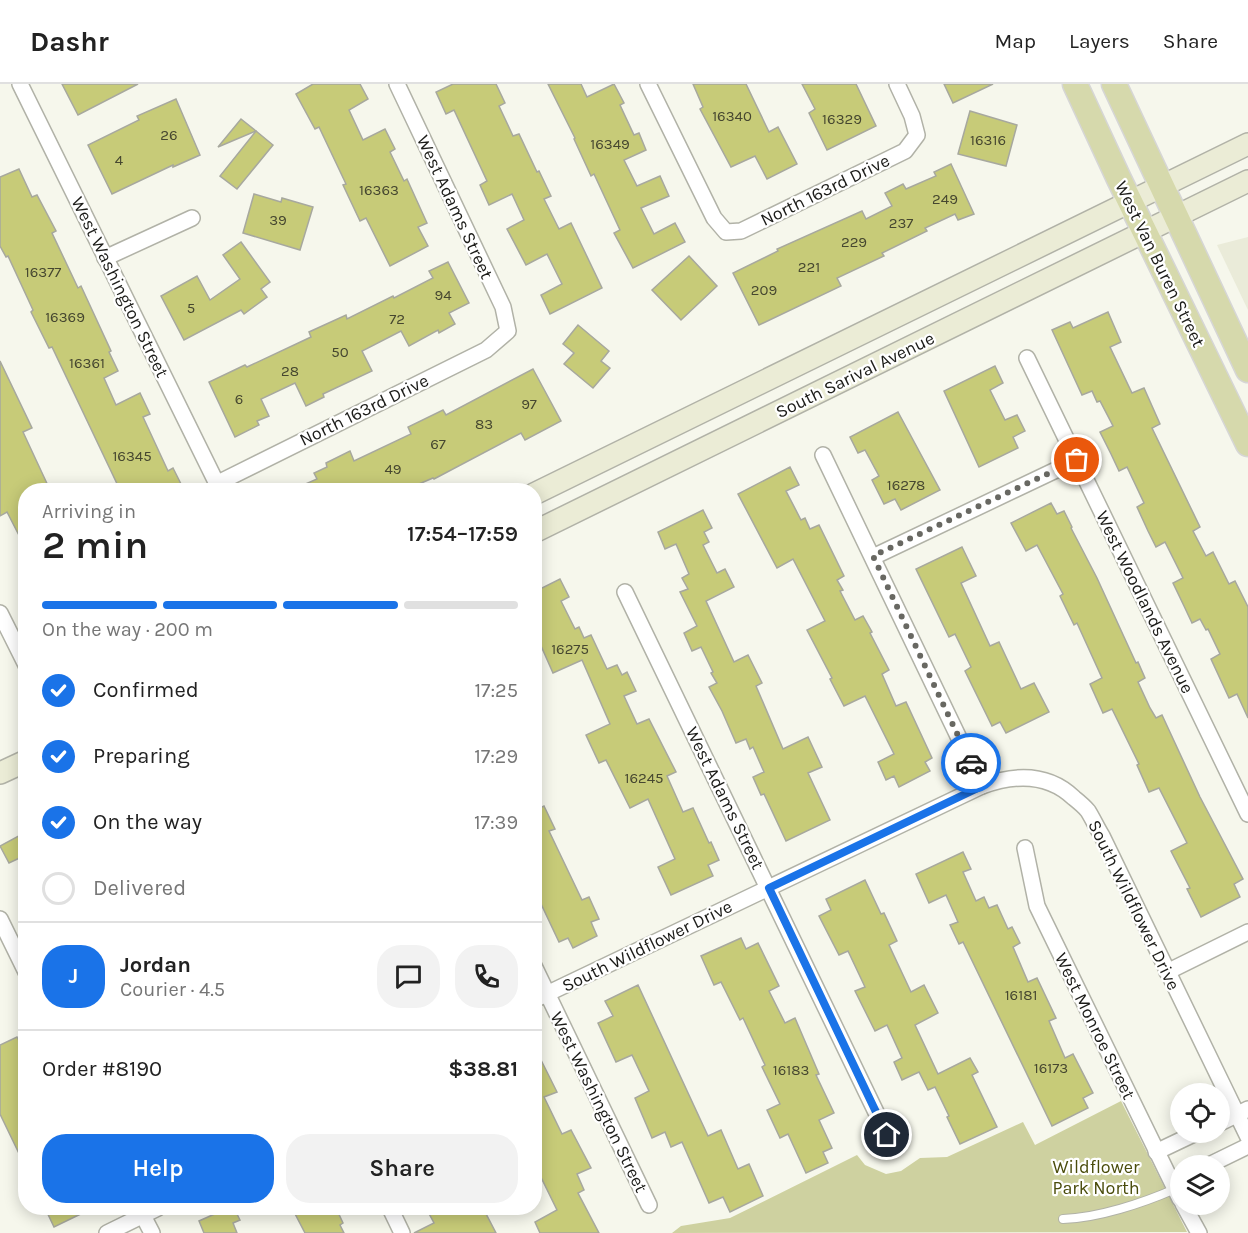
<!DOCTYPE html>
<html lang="en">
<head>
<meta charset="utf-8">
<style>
	body { margin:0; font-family:Karla,sans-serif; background:#f2f2f2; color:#222; height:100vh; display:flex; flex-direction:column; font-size:22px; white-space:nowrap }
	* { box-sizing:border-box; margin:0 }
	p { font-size:20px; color:#767676 }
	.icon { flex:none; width:33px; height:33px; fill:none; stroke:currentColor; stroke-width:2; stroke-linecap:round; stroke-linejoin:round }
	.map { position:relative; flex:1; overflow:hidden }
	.details { position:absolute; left:18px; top:399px; width:524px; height:732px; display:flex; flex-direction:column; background:#fff; border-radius:24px; box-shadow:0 3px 15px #0003 }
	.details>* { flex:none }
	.tools { position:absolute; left:1170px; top:999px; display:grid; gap:12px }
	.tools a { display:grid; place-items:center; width:60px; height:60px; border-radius:50%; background:#fff; box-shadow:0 3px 15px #0003; font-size:30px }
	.pin { position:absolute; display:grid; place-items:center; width:51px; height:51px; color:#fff; margin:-26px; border:3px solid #fff; border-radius:50%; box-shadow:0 2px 6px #0007 }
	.courier { position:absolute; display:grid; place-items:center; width:60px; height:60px; margin:-30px; border:4px solid #1a73e8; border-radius:50%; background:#fff; color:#222; box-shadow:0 2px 8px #0007 }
	.headline em { font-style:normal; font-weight:600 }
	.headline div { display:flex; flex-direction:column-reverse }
	.headline { display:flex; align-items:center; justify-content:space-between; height:102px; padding:0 24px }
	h1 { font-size:39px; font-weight:600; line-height:45px }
	.bar { display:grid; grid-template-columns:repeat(4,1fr); gap:9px 6px; align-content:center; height:72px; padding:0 24px }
	.bar i { height:8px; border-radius:4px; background:#e0e0e0 }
	.bar .selected { background:#1a73e8 }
	.bar p { grid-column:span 4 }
	.line { display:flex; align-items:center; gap:15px; padding:0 24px; border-top:2px solid #e0e0e0 }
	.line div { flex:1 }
	.round { display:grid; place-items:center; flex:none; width:63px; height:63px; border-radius:24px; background:#f2f2f2 }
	ol { padding:0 24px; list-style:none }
	li { display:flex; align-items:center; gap:18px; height:66px }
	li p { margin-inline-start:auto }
	li .icon { padding:6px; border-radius:50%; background:#1a73e8; color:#fff; stroke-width:4 }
	li:last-child { color:#767676 }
	li i { width:33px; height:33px; border:3px solid #e0e0e0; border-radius:50% }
	.primary-button { display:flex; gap:12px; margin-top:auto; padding:12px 24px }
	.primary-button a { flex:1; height:69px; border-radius:24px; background:#1a73e8; color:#fff; font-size:24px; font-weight:600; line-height:69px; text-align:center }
	.primary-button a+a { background:#f2f2f2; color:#222 }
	header { display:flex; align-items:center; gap:36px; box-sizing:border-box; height:84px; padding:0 30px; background:#fff; border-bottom:2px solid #e0e0e0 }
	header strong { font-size:28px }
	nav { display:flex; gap:33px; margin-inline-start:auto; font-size:21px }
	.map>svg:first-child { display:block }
	.built { fill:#eaebd9 }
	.green { fill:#ced1a0 }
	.building { fill:#c7cb78; stroke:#a7a89e; stroke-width:1.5 }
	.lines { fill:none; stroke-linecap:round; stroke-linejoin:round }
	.service-casing { stroke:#b1b2a7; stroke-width:10 }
	.minor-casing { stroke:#b1b2a7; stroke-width:18 }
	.secondary-casing { stroke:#b1b2a7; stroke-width:24 }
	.primary-casing { stroke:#d6d6d5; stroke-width:27 }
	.service { stroke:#fff; stroke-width:8 }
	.minor { stroke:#fff; stroke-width:15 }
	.secondary { stroke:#ebecd6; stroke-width:21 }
	.primary { stroke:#d6d9ac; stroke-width:24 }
	.done { stroke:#686862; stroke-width:6; stroke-dasharray:0 10.8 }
	.route { stroke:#1a73e8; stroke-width:8 }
	.labels { text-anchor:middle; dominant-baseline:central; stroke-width:4.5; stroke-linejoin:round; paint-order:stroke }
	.number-label { font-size:15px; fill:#464730 }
	.street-label { font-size:18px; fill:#1b1b18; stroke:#fff }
	.park-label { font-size:18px; fill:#4a4c0b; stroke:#fff }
</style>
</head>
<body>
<header>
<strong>Dashr</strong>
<nav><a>Map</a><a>Layers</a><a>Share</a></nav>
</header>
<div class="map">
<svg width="1248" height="1149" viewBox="0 0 1248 1149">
	<rect width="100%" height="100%" fill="#f6f7ec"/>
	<path class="built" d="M1248,153v73l-31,-65z"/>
	<path class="green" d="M1121,1017l66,131 -515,1 9,-7 49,-8 127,-63 8,10 21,9 15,-3 19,-13 27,-1 76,-35 12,23z"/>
	<g class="building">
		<path d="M62,0h76l-60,31z"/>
		<path d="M313,0h47l8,15 -19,11 14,30 22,-11 10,20 -5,3 14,29 3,-2 20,44 -9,4 10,19 -38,20 -24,-48 -6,3 -17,-36 3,-1 -27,-57 -4,2 -19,-35z"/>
		<path d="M453,0h43l9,19 -6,3 14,30 6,-2 18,38 2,-1 12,25 -7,3 15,30 12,-6 31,65 -52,26 -9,-19 21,-11 -15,-30 -21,11 -19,-36 17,-9 -12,-26 -23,11 -9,-20 7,-4 -33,-71 -8,4 -10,-22z"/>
		<path d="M548,0h33l6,13 27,-13 10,19 -4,2 14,30 5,-2 7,17 -22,10 13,26 23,-10 9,20 -28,12 13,26 21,-11 10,19 -52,26 -19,-35 6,-3 -26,-56 -3,2 -17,-37 1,-1z"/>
		<path d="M693,0h53l23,48 9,-5 19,37 -30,15 -12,-23 -24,11 -31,-58 3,-2z"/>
		<path d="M802,0h54l20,42 -49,24 -18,-37 6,-4z"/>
		<path d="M944,0h49l-40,19z"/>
		<path d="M176,15l24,56 -27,12v-2l-61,29 -24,-49 51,-25 -2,-4z"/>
		<path d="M970,27l47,14 -11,41 -48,-12z"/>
		<path d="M241,35l15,12 -38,16z"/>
		<path d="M256,47l17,14 -36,44 -17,-13z"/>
		<path d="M951,80l23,50 -16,6 -3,-6 -30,14 2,3 -45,22 2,3 -47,22 4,8 -82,39 -26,-52 45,-22 -1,-2 85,-38 4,8 26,-13 -7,-13 18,-9 3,5 30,-13 -2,-4z"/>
		<path d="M19,85l13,28 5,-2 19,36 -4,2 26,55 3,-2 30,65 -2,1 9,19 -14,7 12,27 24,-12 10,21 -7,3 25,54 5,-3 11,22h-64l-68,-143 -3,1 -18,-36 2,-2 -25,-54 -2,1 -6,-11v-69z"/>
		<path d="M254,110l27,8 1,-4 31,9 -13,43 -57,-17z"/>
		<path d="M241,158l29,40 -9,7 6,8 -23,17 -3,-4 -57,30 -23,-44 36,-20 13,24 30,-21 -17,-24z"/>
		<path d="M689,172l28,30 -36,34 -29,-30z"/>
		<path d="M448,178l21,41 -20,10 6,11 -16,9 -1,-3 -29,16 -8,-15 -39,20 10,20 -49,23 1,3 -18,9 -11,-23 -34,16 8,17 -12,5 2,4 -24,12 -26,-55 36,-17 2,2 64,-30 -2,-5 37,-17 1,4 46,-23 1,2 39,-20 -4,-7z"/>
		<path d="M1108,228l13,30 -11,5 22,46 12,-5 16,36 -8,4 48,99 -7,4 13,25 7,-4 16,32 6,-3 13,26v111l-11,-24 -8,4 -18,-39 9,-5 -12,-25 -2,1 -6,-11 -8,4 -8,-17 -11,-23 10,-5 -18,-36 -9,5 -8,-16 -11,-24 7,-4 -17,-36 -8,4 -8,-17 -11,-22 13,-6 -13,-25 -3,1 -5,-11 -10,4 -30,-65 18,-8 3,6z"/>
		<path d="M578,241l31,26 -8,10 9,7 -17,20 -29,-24 10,-11 -11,-9z"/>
		<path d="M0,277l32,67 -9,4 27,58h-24v59l-19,-37 -7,4z"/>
		<path d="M995,282l8,17 -13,7 15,30 12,-5 8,16 -12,6 5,11 -39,19 -35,-76z"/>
		<path d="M533,285l28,52 -36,19 -4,-7 -87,46 -1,-1 -28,12h-113l25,-11 -3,-6 13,-6 -1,-4 24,-12 4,10 57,-27 -3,-7 35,-17 3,5z"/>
		<path d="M898,328l42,78 -39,20 -6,-11 -11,5 -12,-24 7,-4 -14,-26 -7,3 -8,-16z"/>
		<path d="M790,383l9,18 -13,6 15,29 4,-2 5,11 9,-4 25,51 -7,4 6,10 -3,1 15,29 8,-4 9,16 -2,1 19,37 -7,4 14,32 10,-4 26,56 -7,4 5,9 -31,16 -5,-11 -8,4 -8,-18 16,-8 -29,-58 -21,10 -14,-27 2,-1 -25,-48 18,-9 -32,-62 -16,9 -39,-74z"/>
		<path d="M1051,419l6,11 7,-3 8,16 -1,1 26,50 39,85 2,-1 7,16 -7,4 12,26 6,10 6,-3 38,82 43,82 -9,5 6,13 -39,20 -14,-28 3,-1 -19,-37 16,-8 -28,-55 -10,4 -12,-27 2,-1 -27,-55 -9,4 -13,-29 12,-6 -25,-55 -3,2 -14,-29 3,-2 -26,-49 -11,6 -15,-28z"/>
		<path d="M703,426l9,18 -8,4 5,10 -6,3 14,28 8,-4 9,18 -28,14 28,61 14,-7 14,28 -6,3 27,63 25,-12 14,30 -14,6 22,47 -44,21 -22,-47 -3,1 -8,-18 11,-5 -11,-25 -3,2 -4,-10 -10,4 -14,-32 -13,-24 8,-4 -6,-10 2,-1 -12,-25 -9,4 -8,-18 13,-7 -17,-34 8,-3 -6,-11 7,-4 -13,-30 -11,5 -7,-17z"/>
		<path d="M962,463l14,29 -15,7 29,63 9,-4 22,47 13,-6 15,29 -43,21 -6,-11 -8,4 -27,-55 6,-4 -16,-33 -6,3 -33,-68z"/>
		<path d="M560,495l9,18 -8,4 14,28 4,-2 5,11 7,-3 16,34 10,-4 5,10 5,-3 9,19 -12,5 13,28 12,-5 27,53 -9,4 16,36 10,-4 16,35 2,-1 8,18 -11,5 5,11 -42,19 -13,-28 17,-8 -27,-60 -18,9 -24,-48 -7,3 -13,-28 24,-11 -28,-64 -29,13 -19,-43v-38z"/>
		<path d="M534,716l4,9 6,-3 11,23 -6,2 33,69 7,-3 10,22 -8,3 6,14 -24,12 -5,-10 -9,4 -25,-53z"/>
		<path d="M26,748v23l-17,8 -9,-17z"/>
		<path d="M963,768l8,17 -8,3 13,29 8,-4 5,11 8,-3 11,24 4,-2 8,16 -7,4 15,35 9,-4 19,40 -7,3 16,37 8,-4 20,39 -10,5 5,10 -36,18 -89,-184 -4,2 -9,-19 8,-3 -12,-27 -17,8 -13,-29z"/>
		<path d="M865,796l16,34 3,-1 13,28 -8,4 22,47 13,-7 14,28 -23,12 23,49 32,-16 8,14 -6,3 25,52 -37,17 -13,-27 2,-1 -14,-29 -7,3 -9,-18 -17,8 -8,-18 8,-4 -15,-33 -12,6 -20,-40 10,-4 -17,-36 -9,4 -20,-39 12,-6 -5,-11z"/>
		<path d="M741,854l5,11 12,-6 21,43 -10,5 16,32 10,-5 24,56 -3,1 18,38 -15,7 13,28 -9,4 5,11 -22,10 -18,-39 -8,4 -13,-28 13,-6 -18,-37 3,-2 -22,-47 -3,2 -19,-38 -7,3 -13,-29z"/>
		<path d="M638,901l70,151 13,-6 17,39 11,-5 14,32 -33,16 -7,-15 -14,6 -27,-61 -11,5 -6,-15 -13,6 -17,-40 14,-7 -17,-36 -16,7 -18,-39 15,-7 -8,-15z"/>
		<path d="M17,953l9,17v114l-26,-54v-69z"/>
		<path d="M534,962l23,46 -13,5 18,37 9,-4 20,38 -14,6 7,16 -6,3 21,40h-59l-5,-11 22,-12 -23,-47z"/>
		<path d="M45,1124h48l-39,19z"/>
		<path d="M228,1124h6l6,12 -7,3 4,10h-33l-5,-12z"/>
		<path d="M292,1124h44l7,15 -3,2 4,8h-39z"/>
		<path d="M426,1124h57l13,25h-82l20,-10z"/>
	</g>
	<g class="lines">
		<g class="service-casing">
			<path id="service" d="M1063,1135c35,-1 80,-16 112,-30"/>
		</g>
		<g class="minor-casing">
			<g id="minor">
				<path d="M20,0l200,406"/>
				<path d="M648,0l66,134 12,14 15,-1 164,-80 12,-16 -5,-19 -15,-32"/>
				<path d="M105,174l87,-40"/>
				<path d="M1027,274l221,456"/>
				<path d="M823,371l159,331"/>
				<path d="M216,400l270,-134 22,-19 -5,-24 -106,-223"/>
				<path d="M873,473l204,-97"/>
				<path d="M625,508l262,543"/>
				<path d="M0,529l26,52"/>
				<path d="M1025,764l12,58 143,293"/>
				<path d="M0,835l26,53"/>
				<path d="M534,882l115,239"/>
				<path d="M1167,888l81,-40"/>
				<path d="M534,916l448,-214c33,-12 66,-13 92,12 5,4 10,8 14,13 5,8 9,17 14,25l146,301"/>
				<path d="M1220,1039l28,-14"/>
				<path d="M1156,1068l42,-20"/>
				<path d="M1207,1082l41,-20"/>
				<path d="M1183,1120l16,29"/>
				<path d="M139,1124l13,25"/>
				<path d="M390,1124l12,25"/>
				<path d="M107,1149l51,-25"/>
			</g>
		</g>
		<g class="secondary-casing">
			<g id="secondary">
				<path d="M534,410l714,-350"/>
				<path d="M534,448l714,-351"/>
				<path d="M0,689l26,-12"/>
			</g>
		</g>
		<g class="primary-casing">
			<g id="primary">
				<path d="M1075,0l44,95 129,265"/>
				<path d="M1114,0l134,286"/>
			</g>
		</g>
		<use href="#service" class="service"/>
		<use href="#minor" class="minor"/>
		<use href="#secondary" class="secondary"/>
		<use href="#primary" class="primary"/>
	</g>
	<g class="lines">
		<path class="done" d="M971,679l-98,-207 204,-96"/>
		<path class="route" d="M887,1051l-118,-247 213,-102 -11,-23"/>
	</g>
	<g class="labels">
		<g class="number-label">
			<text x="732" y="32">16340</text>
			<text x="842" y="35">16329</text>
			<text x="169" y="51">26</text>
			<text x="988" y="56">16316</text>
			<text x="610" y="60">16349</text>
			<text x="119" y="76">4</text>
			<text x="379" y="106">16363</text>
			<text x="945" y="115">249</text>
			<text x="278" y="136">39</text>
			<text x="901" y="139">237</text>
			<text x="854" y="158">229</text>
			<text x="809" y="183">221</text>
			<text x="43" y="188">16377</text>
			<text x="764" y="206">209</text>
			<text x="443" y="211">94</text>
			<text x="191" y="224">5</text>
			<text x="65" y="233">16369</text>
			<text x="397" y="235">72</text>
			<text x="340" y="268">50</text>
			<text x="87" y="279">16361</text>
			<text x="290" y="287">28</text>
			<text x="239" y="315">6</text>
			<text x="529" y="320">97</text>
			<text x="484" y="340">83</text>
			<text x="438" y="360">67</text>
			<text x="132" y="372">16345</text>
			<text x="393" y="385">49</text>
			<text x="906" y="401">16278</text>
			<text x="570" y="565">16275</text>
			<text x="644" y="694">16245</text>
			<text x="1021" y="911">16181</text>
			<text x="1051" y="984">16173</text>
			<text x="791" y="986">16183</text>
		</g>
		<g class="street-label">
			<text transform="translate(825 106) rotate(-26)">North 163rd Drive</text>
			<text transform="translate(455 123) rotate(65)">West Adams Street</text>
			<text transform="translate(1160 180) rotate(64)">West Van Buren Street</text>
			<text transform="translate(120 203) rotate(64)">West Washington Street</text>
			<text transform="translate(855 291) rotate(-26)">South Sarival Avenue</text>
			<text transform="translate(364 326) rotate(-26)">North 163rd Drive</text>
			<text transform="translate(1145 518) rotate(64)">West Woodlands Avenue</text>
			<text transform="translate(725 714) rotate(64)">West Adams Street</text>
			<text transform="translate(1134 821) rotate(64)">South Wildflower Drive</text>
			<text transform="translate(647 862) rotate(-26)">South Wildflower Drive</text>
			<text transform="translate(1095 942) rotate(64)">West Monroe Street</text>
			<text transform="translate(599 1018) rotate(64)">West Washington Street</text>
		</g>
		<g class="park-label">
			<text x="1096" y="1083">Wildflower<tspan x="1096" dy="21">Park North</tspan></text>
		</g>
	</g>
</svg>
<div class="tools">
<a><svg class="icon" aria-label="locate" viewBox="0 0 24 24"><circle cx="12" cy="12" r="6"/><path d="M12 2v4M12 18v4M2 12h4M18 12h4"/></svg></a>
<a><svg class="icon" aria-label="layers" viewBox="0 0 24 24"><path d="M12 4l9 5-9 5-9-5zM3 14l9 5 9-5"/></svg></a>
</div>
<div class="pin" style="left:1077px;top:376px;background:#ea580c"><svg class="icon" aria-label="bag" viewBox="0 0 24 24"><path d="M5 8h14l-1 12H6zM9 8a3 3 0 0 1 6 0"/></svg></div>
<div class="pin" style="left:887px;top:1051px;background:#1f2937"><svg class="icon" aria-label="home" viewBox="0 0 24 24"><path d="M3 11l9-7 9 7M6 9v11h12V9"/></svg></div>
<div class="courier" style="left:971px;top:679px"><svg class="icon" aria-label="car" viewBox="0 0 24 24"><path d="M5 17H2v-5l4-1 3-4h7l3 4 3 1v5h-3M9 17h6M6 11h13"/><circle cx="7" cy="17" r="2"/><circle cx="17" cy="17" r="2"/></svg></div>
<section class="details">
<div class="headline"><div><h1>2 min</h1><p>Arriving in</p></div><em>17:54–17:59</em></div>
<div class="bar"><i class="selected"></i><i class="selected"></i><i class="selected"></i><i></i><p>On the way · 200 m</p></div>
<ol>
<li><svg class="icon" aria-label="check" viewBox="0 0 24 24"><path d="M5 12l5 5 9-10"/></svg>Confirmed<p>17:25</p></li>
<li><svg class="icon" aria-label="check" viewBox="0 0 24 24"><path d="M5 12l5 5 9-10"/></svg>Preparing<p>17:29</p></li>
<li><svg class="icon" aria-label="check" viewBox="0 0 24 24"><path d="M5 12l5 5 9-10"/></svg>On the way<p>17:39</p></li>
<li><i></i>Delivered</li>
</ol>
<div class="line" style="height:108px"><b class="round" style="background:#1a73e8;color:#fff">J</b><div><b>Jordan</b><p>Courier · 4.5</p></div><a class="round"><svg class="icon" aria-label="chat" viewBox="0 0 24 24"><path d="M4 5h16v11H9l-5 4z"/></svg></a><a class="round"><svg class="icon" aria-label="phone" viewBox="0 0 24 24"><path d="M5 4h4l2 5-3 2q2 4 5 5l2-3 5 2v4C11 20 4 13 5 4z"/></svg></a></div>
<div class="line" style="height:78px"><div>Order #8190</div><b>$38.81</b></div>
<div class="primary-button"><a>Help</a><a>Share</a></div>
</section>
</div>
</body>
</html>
